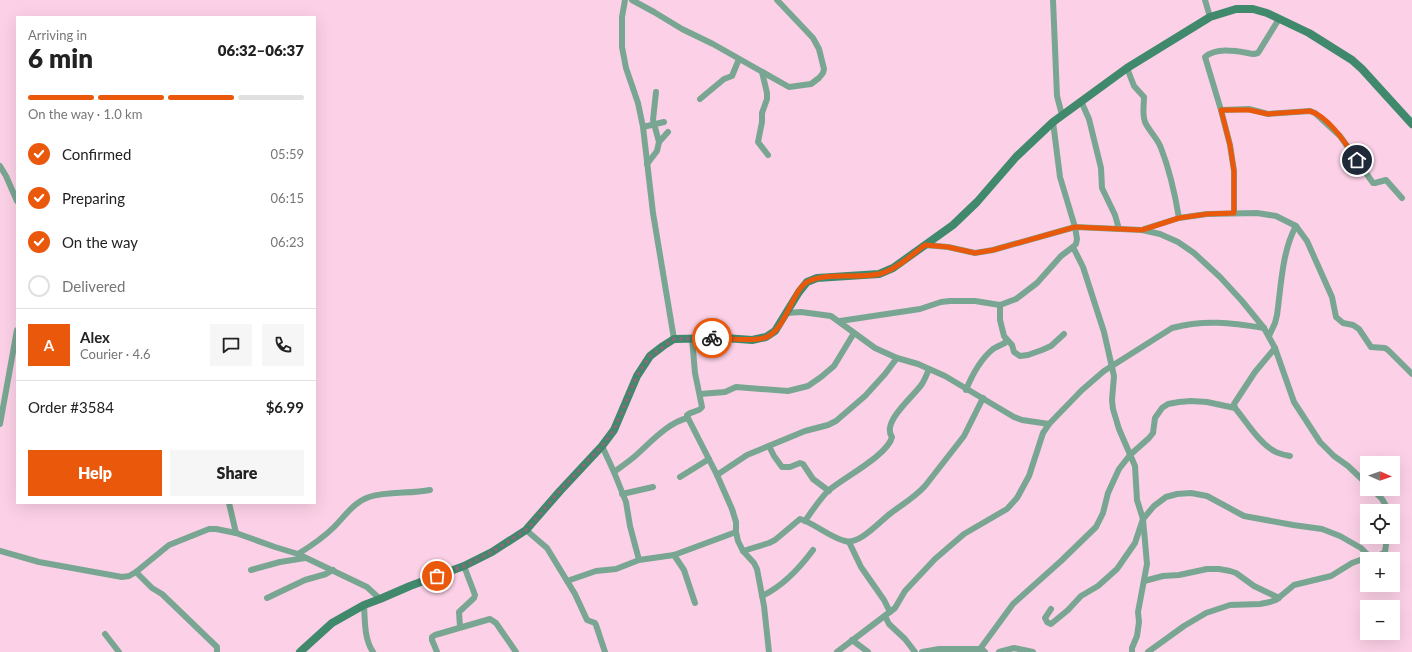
<!DOCTYPE html>
<html lang="en">
<head>
<meta charset="utf-8">
<style>
	body { margin:0; font-family:Lato,sans-serif; background:#f6f6f6; color:#222; height:100vh; display:flex; flex-direction:column; font-size:15px; white-space:nowrap }
	* { box-sizing:border-box; margin:0 }
	p { font-size:13px; color:#767676 }
	.icon { flex:none; width:22px; height:22px; fill:none; stroke:currentColor; stroke-width:2; stroke-linecap:round; stroke-linejoin:round }
	.map { position:relative; flex:1; overflow:hidden }
	.details { position:absolute; left:16px; top:16px; width:300px; height:488px; display:flex; flex-direction:column; background:#fff; border-radius:0px; box-shadow:0 4px 16px #0002 }
	.details>* { flex:none }
	.needle { width:26px; rotate:92deg }
	.tools { position:absolute; left:1360px; top:456px; display:grid; gap:8px }
	.tools a { display:grid; place-items:center; width:40px; height:40px; border-radius:0px; background:#fff; box-shadow:0 4px 16px #0002; font-size:20px }
	.pin { position:absolute; display:grid; place-items:center; width:34px; height:34px; color:#fff; margin:-17px; border:2px solid #fff; border-radius:50%; box-shadow:0 1px 4px #0007 }
	.courier { position:absolute; display:grid; place-items:center; width:40px; height:40px; margin:-20px; border:3px solid #ea580c; border-radius:50%; background:#fff; color:#222; box-shadow:0 1px 5px #0007 }
	.headline em { font-style:normal; font-weight:800 }
	.headline div { display:flex; flex-direction:column-reverse }
	.headline { display:flex; align-items:center; justify-content:space-between; height:68px; padding:0 12px }
	h1 { font-size:26px; font-weight:800; line-height:30px }
	.bar { display:grid; grid-template-columns:repeat(4,1fr); gap:6px 4px; align-content:center; height:48px; padding:0 12px }
	.bar i { height:5px; border-radius:3px; background:#e0e0e0 }
	.bar .active { background:#ea580c }
	.bar p { grid-column:span 4 }
	.line { display:flex; align-items:center; gap:10px; padding:0 12px; border-top:1px solid #e0e0e0 }
	.line div { flex:1 }
	.round { display:grid; place-items:center; flex:none; width:42px; height:42px; border-radius:0px; background:#f6f6f6 }
	ol { padding:0 12px; list-style:none }
	li { display:flex; align-items:center; gap:12px; height:44px }
	li p { margin-inline-start:auto }
	li .icon { padding:4px; border-radius:50%; background:#ea580c; color:#fff; stroke-width:4 }
	li:last-child { color:#767676 }
	li i { width:22px; height:22px; border:2px solid #e0e0e0; border-radius:50% }
	.action { display:flex; gap:8px; margin-top:auto; padding:8px 12px }
	.action a { flex:1; height:46px; border-radius:0px; background:#ea580c; color:#fff; font-size:16px; font-weight:800; line-height:46px; text-align:center }
	.action a+a { background:#f6f6f6; color:#222 }
	.map>svg:first-child { display:block }
	.lines { fill:none; stroke-linecap:round; stroke-linejoin:round }
	.minor { stroke:#79a692; stroke-width:6 }
	.secondary { stroke:#41896d; stroke-width:8 }
	.done { stroke:#8a697a; stroke-width:4; stroke-dasharray:0 7.2 }
	.route { stroke:#ea580c; stroke-width:5 }
</style>
</head>
<body>
<div class="map">
<svg width="1412" height="652" viewBox="0 0 1412 652">
	<rect width="100%" height="100%" fill="#fcd1e7"/>
	<g class="lines">
		<g class="minor">
			<path d="M625,0l-3,17v30l4,21 12,35 5,24 10,86 21,126"/>
			<path d="M632,0l22,12 28,17 31,15 76,43 22,-3 8,-6 4,-5 1,-4 -5,-20 -6,-11 -36,-38"/>
			<path d="M1053,0l4,96 5,19"/>
			<path d="M1205,0l5,17"/>
			<path d="M1127,68l7,18 10,11c0,8 -2,17 1,25 4,9 13,17 16,26 9,23 14,46 18,70"/>
			<path d="M762,72l5,21v6l-5,14v9l-4,20 10,13"/>
			<path d="M656,92l-3,28 6,22"/>
			<path d="M700,99l24,-20 8,-3 7,-17"/>
			<path d="M1081,101l8,18 12,49 1,20 13,27 4,14"/>
			<path d="M1221,110l28,-1 19,5 42,-3 5,2 25,23 33,47h2l11,-3 16,18"/>
			<path d="M643,127l21,-5"/>
			<path d="M647,164l10,-13 2,-9 9,-10"/>
			<path d="M0,166l6,10 11,25"/>
			<path d="M1234,213v-42l-4,-26 -9,-35 -16,-53c13,-11 35,-5 49,-3l4,-1 21,-34"/>
			<path d="M1144,229l35,-11 28,-4 50,-1 19,3 20,10 11,15 25,56 4,20 7,6 10,2 6,4 12,18 14,1 3,2 24,24"/>
			<path d="M925,245l23,2 27,6 18,-3 82,-23 67,3 18,4 18,8 16,11 26,24 22,24 22,27 11,20 19,54 26,40 14,14 14,10 19,18"/>
			<path d="M1073,247l10,20 21,65 10,44 -2,24 1,9 6,20 16,37 2,34 6,19 4,45 -9,48 1,10 -2,14 -5,12v4"/>
			<path d="M1000,305v15l4,16 8,9 2,7 6,4 8,-1 14,-5 9,-4 13,-12"/>
			<path d="M787,313l14,-1 30,4 44,32 22,10 21,6 27,12 69,41 8,3 27,4"/>
			<path d="M840,321l80,-12 21,-7 9,-1h25l25,4 16,-6 21,-16 24,-27 12,-9 3,-3 1,-5 -2,-12 -15,-50 -7,-55"/>
			<path d="M1269,336l6,-13 2,-8c4,-28 5,-64 19,-89"/>
			<path d="M692,338l3,35 7,34c-3,5 -10,4 -15,8l1,3 29,57 15,34 4,13v10l2,9 5,10 11,12 3,6 7,37 5,46"/>
			<path d="M1275,348l-20,24 -21,32 1,4c11,13 24,35 39,43 5,3 11,4 16,5"/>
			<path d="M966,390c6,-15 15,-31 27,-41 3,-2 8,-4 12,-6l1,-3"/>
			<path d="M700,394l25,-2 11,-5 52,4 20,-5 13,-9 13,-11 20,-33"/>
			<path d="M0,424l17,-94"/>
			<path d="M602,446l12,26 12,30 4,24 9,34"/>
			<path d="M769,446l5,10 8,11h8l10,-4 3,1 10,15 16,12"/>
			<path d="M614,472c7,-5 14,-10 20,-15 15,-13 34,-35 54,-39"/>
			<path d="M717,475l30,-20 58,-24 23,-6 8,-4 29,-25 20,-22 12,-16"/>
			<path d="M680,477l29,-18"/>
			<path d="M1372,489l10,10 7,12"/>
			<path d="M622,494l31,-7"/>
			<path d="M229,503l7,30"/>
			<path d="M805,521c7,-10 14,-21 23,-30 15,-13 60,-36 64,-54 -11,-15 22,-41 30,-53 3,-5 5,-10 7,-15"/>
			<path d="M526,530l21,18 28,46 12,26 8,3 1,2 9,27"/>
			<path d="M849,542l12,25 23,33 6,12"/>
			<path d="M0,551l39,11 83,15 7,-1 7,-4 33,-27 40,-16h7l20,4 39,14 23,7 69,33 13,12"/>
			<path d="M743,551l26,-8 6,-3 25,-21c16,5 29,18 45,22 15,4 35,-20 46,-28 12,-9 24,-16 34,-27l39,-50 19,-38"/>
			<path d="M298,554c13,-8 26,-17 36,-27 11,-11 20,-25 35,-30 19,-6 41,-3 61,-7"/>
			<path d="M674,555l10,15 11,33"/>
			<path d="M251,570l29,-8 25,-4"/>
			<path d="M136,572l16,16 10,6 55,53v5"/>
			<path d="M567,581l29,-10 20,-2 23,-9 35,-5 62,-23"/>
			<path d="M1144,581l19,-5 16,-1 28,-6h12l11,2 6,2 18,13 25,12"/>
			<path d="M762,596c21,-10 37,-27 51,-46"/>
			<path d="M267,598l38,-18 21,-6 7,-4"/>
			<path d="M364,605c1,15 0,34 9,47"/>
			<path d="M1051,609l-6,9 2,4 4,2 17,-14 13,-14 17,-10 19,-17 18,-26 8,-24 11,-13 12,-9 11,-3 14,-1 16,3 37,20 49,9 29,4 18,7 21,12 10,10"/>
			<path d="M885,616l4,8 16,15 10,13"/>
			<path d="M460,627l-1,-15 15,-14 1,-3 -11,-29"/>
			<path d="M105,634l14,18"/>
			<path d="M852,640l16,12"/>
			<path d="M980,649l33,-45 48,-43 35,-34 7,-14 5,-20 11,-24 11,-14 19,-17 4,-5 2,-15 7,-10 6,-4 11,-2 12,-1 16,1 28,6"/>
			<path d="M437,652l-5,-12v-3l3,-2 55,-16 6,4 20,29"/>
			<path d="M837,652l58,-44 10,-17 30,-32 29,-25 43,-25 10,-11 12,-22 14,-43 6,-9 33,-34 22,-19 68,-43c33,-9 60,-5 92,0"/>
			<path d="M922,652l17,-3h41l3,1 2,2"/>
			<path d="M999,652l15,-4 19,4"/>
			<path d="M1148,652l36,-26 22,-13 24,-8 30,-1 10,-2 6,-2 18,-15 37,-9 21,-13 11,-4 12,-1 10,-6 2,-15"/>
		</g>
		<path class="secondary" d="M300,652l32,-29 32,-18 16,-6 30,-13 54,-20 28,-14 34,-22 34,-39 42,-45 12,-16 23,-54 13,-20 13,-10 11,-7 51,-1 27,2 14,-3 9,-6 24,-39 8,-10 10,-4 62,-4 14,-6 60,-43 24,-23 39,-45 37,-35 74,-54 83,-51 26,-8h17l14,4 42,20 43,27 10,9 50,55"/>
	</g>
	<g class="lines">
		<path class="done" d="M437,576l27,-10 28,-14 34,-22 34,-39 42,-45 12,-16 23,-54 13,-20 24,-17 38,-1"/>
		<path class="route" d="M712,338c17,0 36,4 52,0 23,-7 27,-49 45,-57 21,-9 47,-2 70,-7 17,-4 32,-19 46,-29l23,2 27,6 18,-3 82,-23 67,3 37,-12 28,-4 27,-1v-42l-4,-26 -9,-35h28l19,4 42,-3c19,6 36,33 47,49"/>
	</g>
</svg>
<div class="tools">
<a><svg class="needle" viewBox="-14 -14 28 28"><path d="M0-13l5 13h-10z" fill="#e53935"/><path d="M0 13l5-13h-10z" fill="#767676"/></svg></a>
<a><svg class="icon" aria-label="locate" viewBox="0 0 24 24"><circle cx="12" cy="12" r="6"/><path d="M12 2v4M12 18v4M2 12h4M18 12h4"/></svg></a>
<a>+</a>
<a>−</a>
</div>
<div class="pin" style="left:437px;top:576px;background:#ea580c"><svg class="icon" aria-label="bag" viewBox="0 0 24 24"><path d="M5 8h14l-1 12H6zM9 8a3 3 0 0 1 6 0"/></svg></div>
<div class="pin" style="left:1357px;top:160px;background:#1f2937"><svg class="icon" aria-label="home" viewBox="0 0 24 24"><path d="M3 11l9-7 9 7M6 9v11h12V9"/></svg></div>
<div class="courier" style="left:712px;top:338px"><svg class="icon" aria-label="bike" viewBox="0 0 24 24"><circle cx="6" cy="16" r="4"/><circle cx="18" cy="16" r="4"/><path d="M6 16l4-8h5l3 8M10 8l3 8H6M13 5h3"/></svg></div>
<section class="details">
<div class="headline"><div><h1>6 min</h1><p>Arriving in</p></div><em>06:32–06:37</em></div>
<div class="bar"><i class="active"></i><i class="active"></i><i class="active"></i><i></i><p>On the way · 1.0 km</p></div>
<ol>
<li><svg class="icon" aria-label="check" viewBox="0 0 24 24"><path d="M5 12l5 5 9-10"/></svg>Confirmed<p>05:59</p></li>
<li><svg class="icon" aria-label="check" viewBox="0 0 24 24"><path d="M5 12l5 5 9-10"/></svg>Preparing<p>06:15</p></li>
<li><svg class="icon" aria-label="check" viewBox="0 0 24 24"><path d="M5 12l5 5 9-10"/></svg>On the way<p>06:23</p></li>
<li><i></i>Delivered</li>
</ol>
<div class="line" style="height:72px"><b class="round" style="background:#ea580c;color:#fff">A</b><div><b>Alex</b><p>Courier · 4.6</p></div><a class="round"><svg class="icon" aria-label="chat" viewBox="0 0 24 24"><path d="M4 5h16v11H9l-5 4z"/></svg></a><a class="round"><svg class="icon" aria-label="phone" viewBox="0 0 24 24"><path d="M5 4h4l2 5-3 2q2 4 5 5l2-3 5 2v4C11 20 4 13 5 4z"/></svg></a></div>
<div class="line" style="height:52px"><div>Order #3584</div><b>$6.99</b></div>
<div class="action"><a>Help</a><a>Share</a></div>
</section>
</div>
</body>
</html>
